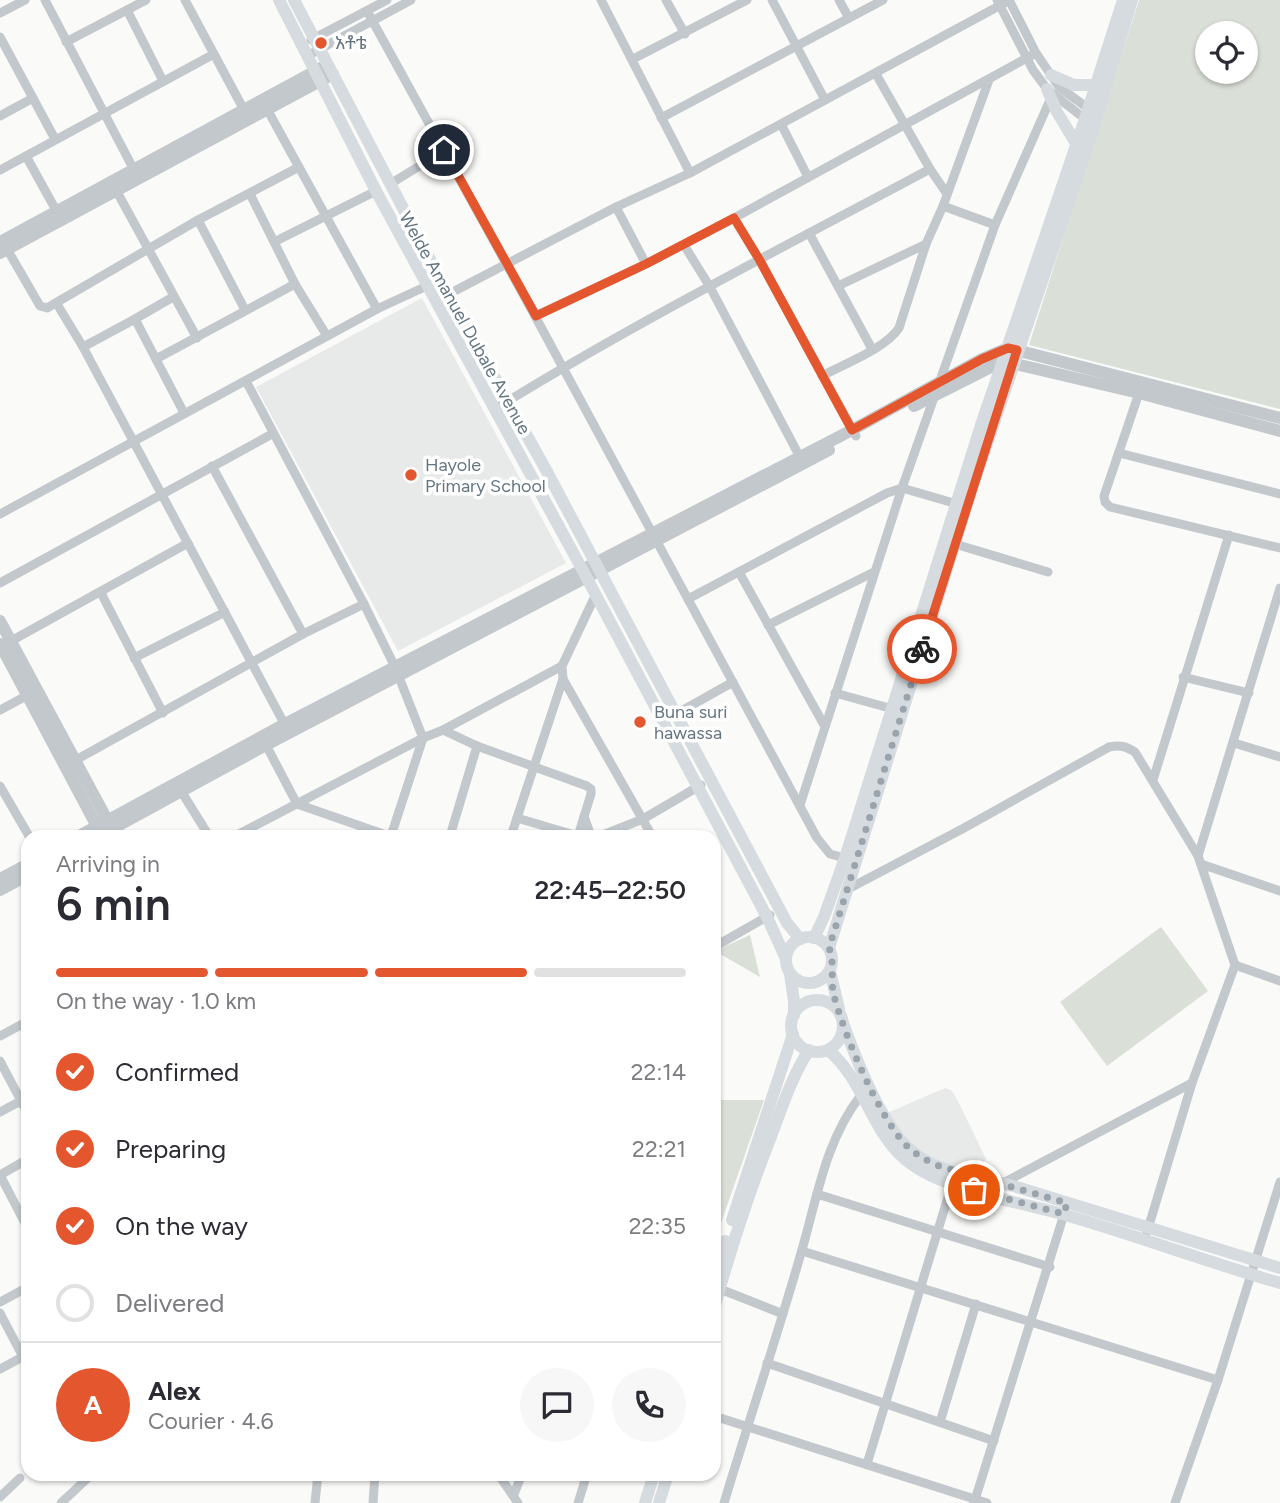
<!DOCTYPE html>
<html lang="en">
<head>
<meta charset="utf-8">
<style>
	body { margin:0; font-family:Figtree,"Noto Sans Ethiopic",sans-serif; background:#f7f7f7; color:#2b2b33; height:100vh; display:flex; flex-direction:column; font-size:26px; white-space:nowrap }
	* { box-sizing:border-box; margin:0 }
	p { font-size:23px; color:#7c7c81 }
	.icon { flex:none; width:38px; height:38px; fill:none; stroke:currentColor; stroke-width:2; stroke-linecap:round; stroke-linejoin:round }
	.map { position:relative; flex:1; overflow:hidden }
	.side { position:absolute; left:21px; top:830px; width:700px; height:651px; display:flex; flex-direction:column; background:#fff; border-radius:21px; box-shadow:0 2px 5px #0004 }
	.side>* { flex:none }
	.tools { position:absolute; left:1195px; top:21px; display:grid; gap:14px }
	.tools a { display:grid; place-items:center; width:63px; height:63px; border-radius:50%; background:#fff; box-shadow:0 2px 5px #0004; font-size:35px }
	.pin { position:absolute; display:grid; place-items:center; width:60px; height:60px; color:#fff; margin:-30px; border:4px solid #fff; border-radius:50%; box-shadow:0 2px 7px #0007 }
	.courier { position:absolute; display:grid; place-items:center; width:70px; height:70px; margin:-35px; border:5px solid #e4572e; border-radius:50%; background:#fff; color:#222; box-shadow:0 2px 9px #0007 }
	.overview em { font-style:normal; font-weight:600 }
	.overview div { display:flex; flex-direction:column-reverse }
	.overview { display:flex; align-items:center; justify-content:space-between; height:119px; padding:0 35px }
	h1 { font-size:46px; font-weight:600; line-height:52px }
	.bar { display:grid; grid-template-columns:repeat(4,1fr); gap:10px 7px; align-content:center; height:84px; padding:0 35px }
	.bar i { height:9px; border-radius:5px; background:#e1e1e2 }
	.bar .current { background:#e4572e }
	.bar p { grid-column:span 4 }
	.line { display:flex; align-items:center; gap:18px; padding:0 35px; border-top:2px solid #e1e1e2 }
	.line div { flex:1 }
	.round { display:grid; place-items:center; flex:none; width:74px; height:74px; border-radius:37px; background:#f7f7f7 }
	ol { padding:0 35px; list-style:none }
	li { display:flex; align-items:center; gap:21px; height:77px }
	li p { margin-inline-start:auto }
	li .icon { padding:7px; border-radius:50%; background:#e4572e; color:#fff; stroke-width:4 }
	li:last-child { color:#7c7c81 }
	li i { width:38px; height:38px; border:4px solid #e1e1e2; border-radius:50% }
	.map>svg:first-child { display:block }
	.built { fill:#e8e9e9 }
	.green { fill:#dadfd7; fill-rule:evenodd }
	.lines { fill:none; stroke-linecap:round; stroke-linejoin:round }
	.minor { stroke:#c3c8cc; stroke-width:9 }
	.tertiary { stroke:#c3c8cc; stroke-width:12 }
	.secondary { stroke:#d6dbdf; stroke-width:12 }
	.done { stroke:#99a4ac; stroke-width:7; stroke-dasharray:0 12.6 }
	.route { stroke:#e4572e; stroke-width:9 }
	.poi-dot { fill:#e4572e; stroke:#fff; stroke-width:2.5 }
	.labels { text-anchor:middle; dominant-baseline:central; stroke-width:7; stroke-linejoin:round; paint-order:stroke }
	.poi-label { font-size:18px; fill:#657683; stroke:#fff; text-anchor:start }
	.street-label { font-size:18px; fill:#657683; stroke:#fff }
</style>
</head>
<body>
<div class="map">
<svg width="1280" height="1503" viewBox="0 0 1280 1503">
	<rect width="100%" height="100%" fill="#fafaf8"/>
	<g class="built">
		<path d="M422,298l144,265 -168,88 -142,-264z"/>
		<path d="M945,1088l6,2 6,9 29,60 -11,13 -21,-3 -44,-24 -23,-32z"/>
	</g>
	<g class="green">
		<path d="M1139,0h141v409l-251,-64zM1208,33h38v39h-38z"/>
		<path d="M1161,927l47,64 -101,75 -47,-64z"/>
		<path d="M750,935l10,42 -45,-26z"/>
		<path d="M714,1100h50l-50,143z"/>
	</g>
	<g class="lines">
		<g class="minor">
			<path d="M45,0l89,170"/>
			<path d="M185,0l59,110"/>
			<path d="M601,0l89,173"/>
			<path d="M666,0l19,34"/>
			<path d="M772,0l53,100"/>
			<path d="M839,0l10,18"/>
			<path d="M997,0l36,70 14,19 38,30"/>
			<path d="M1009,0l27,53 23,34 30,22"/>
			<path d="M127,10l36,71"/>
			<path d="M367,11l168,305 282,522 13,16 15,4"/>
			<path d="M0,13l25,-13"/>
			<path d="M0,37l55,102"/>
			<path d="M311,40l76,-40"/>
			<path d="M66,42l80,-42"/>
			<path d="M307,56l104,-56"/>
			<path d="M633,59l114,-59"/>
			<path d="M876,74l54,95 17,25"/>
			<path d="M267,109l110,200"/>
			<path d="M0,116l33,-18"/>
			<path d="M661,118l222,-118"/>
			<path d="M781,124l27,53"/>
			<path d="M26,156l31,56"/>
			<path d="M0,170l214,-116"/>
			<path d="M390,184l54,-33"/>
			<path d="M116,190l81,148"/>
			<path d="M250,194l45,90 32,52"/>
			<path d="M943,206l52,19"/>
			<path d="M616,207l30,57"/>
			<path d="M734,218l25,41 97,177"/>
			<path d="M198,220l47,90"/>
			<path d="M809,233l63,116"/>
			<path d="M274,242l102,-51"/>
			<path d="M684,245l26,42 92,174"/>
			<path d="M7,249l33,57 7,2 151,-88 101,-53"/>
			<path d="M838,286l88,-42"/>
			<path d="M445,296l171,-89 74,-34 320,-173"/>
			<path d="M57,304l26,43 203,380"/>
			<path d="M535,316l111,-52 88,-46 302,-165"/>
			<path d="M135,319l38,-22"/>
			<path d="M83,347l52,-28 49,94"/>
			<path d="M156,359l139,-75"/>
			<path d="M822,376c22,-12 63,-27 77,-48l27,-84 17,-38 46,-126"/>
			<path d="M246,381l118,223 31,63 28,71 -32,98"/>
			<path d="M1139,393l-35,103 1,6 5,5 170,41"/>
			<path d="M495,409c141,-87 289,-162 435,-240"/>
			<path d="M1119,453l161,41"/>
			<path d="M212,466l91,168"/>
			<path d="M0,514l377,-205 54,-25"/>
			<path d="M955,544l93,28"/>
			<path d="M739,572l85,153"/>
			<path d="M0,583l272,-149"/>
			<path d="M101,593l62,120"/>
			<path d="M688,599l199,-106 15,-5 55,16"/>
			<path d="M768,625l106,-53"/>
			<path d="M11,641l177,-98"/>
			<path d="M134,658l91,-46"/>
			<path d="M1183,677l66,16"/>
			<path d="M563,679l89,157"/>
			<path d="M835,693l58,16"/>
			<path d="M0,710l28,-15"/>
			<path d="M676,714l57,-32"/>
			<path d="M443,730l34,16 110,40 4,3v5l-13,42"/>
			<path d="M1234,743l46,14"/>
			<path d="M266,745l31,59 92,32"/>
			<path d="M74,761l229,-127 61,-30"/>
			<path d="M1153,780l76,-245"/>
			<path d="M0,786l29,50"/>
			<path d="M181,791l28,45"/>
			<path d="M800,805l102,-317 93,-263 55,-125"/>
			<path d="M584,816l7,20"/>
			<path d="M517,818l61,18"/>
			<path d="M235,836l188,-98 20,-8 119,-64"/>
			<path d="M450,836l27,-90"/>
			<path d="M511,836l52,-157 -1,-13 34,-72"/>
			<path d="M600,836l43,-17 58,-34"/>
			<path d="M1201,864l79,27"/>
			<path d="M848,889l116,-61 145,-81c11,-2 17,-1 26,5l63,104"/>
			<path d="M714,947l56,-32"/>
			<path d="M1235,965l45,16"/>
			<path d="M0,1036l28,-15"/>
			<path d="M0,1061l28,53"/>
			<path d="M0,1112l28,-15"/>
			<path d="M28,1159l-28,16 28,54"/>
			<path d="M1003,1183l189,-100"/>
			<path d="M817,1194l233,73"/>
			<path d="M1147,1232l45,-149 43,-118 -37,-109 82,-268"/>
			<path d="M802,1251l416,129"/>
			<path d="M714,1281l6,8 63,25"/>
			<path d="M0,1302l28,-15"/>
			<path d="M0,1313l23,44"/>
			<path d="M767,1363l227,78"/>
			<path d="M0,1369l26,-14"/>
			<path d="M714,1416l273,87"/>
			<path d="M940,1422l36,-118"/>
			<path d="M867,1464l85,-280"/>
			<path d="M498,1474l20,29"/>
			<path d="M514,1494l8,-20"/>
			<path d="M0,1497l20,-19"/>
			<path d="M61,1503l31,-29"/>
			<path d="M315,1503l3,-29"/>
			<path d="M373,1503l2,-29"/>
			<path d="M578,1503l9,-29"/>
			<path d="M724,1503c25,-83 53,-166 77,-250 16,-54 24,-112 60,-158"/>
			<path d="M974,1503l91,-292"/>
			<path d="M1175,1503l43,-123 62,-198"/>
		</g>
		<g class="tertiary">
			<path d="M0,242l323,-175"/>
			<path d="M0,253l333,-179"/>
			<path d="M914,406l89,-45 136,32 141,38"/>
			<path d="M0,621l111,206"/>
			<path d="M0,644l100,188"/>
			<path d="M79,836l206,-112 567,-294 130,-71 26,-11 272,70"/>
			<path d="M99,836l167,-91 563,-295"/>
			<path d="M0,879l28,-15"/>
			<path d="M0,890l28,-15"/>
		</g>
		<g class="secondary">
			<path d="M279,0l97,191 206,378 185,348 19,42"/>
			<path d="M294,0l154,294 97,174 242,455 13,16"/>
			<path d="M1051,75l23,10h22"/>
			<path d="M1047,89l10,23 20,33"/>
			<circle cx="809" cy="960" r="23"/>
			<path d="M814,938l10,-21 21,-59 136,-433 104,-306 38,-119"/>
			<path d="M829,948l145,-466 112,-330 46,-152"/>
			<path d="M830,971l9,38"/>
			<path d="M790,974l4,27v14"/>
			<circle cx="817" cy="1026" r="26"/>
			<path d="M843,1023c13,36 36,96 63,123 29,29 77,31 114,42 87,27 173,53 260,80"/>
			<path d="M828,1050c37,30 43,85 83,114 35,26 107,38 151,50 73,21 145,48 218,69"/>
			<path d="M732,1220l61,-186"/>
			<path d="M714,1274l11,-33"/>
			<path d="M714,1309c16,-58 34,-114 56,-170 12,-31 21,-61 39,-89"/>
			<path d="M645,1503l9,-29"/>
			<path d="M659,1503l9,-29"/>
		</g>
	</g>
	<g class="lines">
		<path class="done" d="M922,649l-93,299c6,13 1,32 5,48 11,41 43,116 70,147 9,10 20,16 32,22l131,38 -3,11 -90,-24"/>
		<path class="route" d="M444,150l92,166 110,-52 88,-46 25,41 93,171 130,-71 26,-11 9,2 -95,299"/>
	</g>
	<g class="poi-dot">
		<circle cx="321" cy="43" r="7"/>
		<circle cx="411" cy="475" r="7"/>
		<circle cx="640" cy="722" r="7"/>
	</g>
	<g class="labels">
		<g class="poi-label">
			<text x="335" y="43">አቶቴ</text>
			<text x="425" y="465">Hayole<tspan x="425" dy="21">Primary School</tspan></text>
			<text x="654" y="712">Buna suri<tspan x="654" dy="21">hawassa</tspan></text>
		</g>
		<g class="street-label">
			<text transform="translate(465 323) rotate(61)">Welde Amanuel Dubale Avenue</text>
		</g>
	</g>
</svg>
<div class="tools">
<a><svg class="icon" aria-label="locate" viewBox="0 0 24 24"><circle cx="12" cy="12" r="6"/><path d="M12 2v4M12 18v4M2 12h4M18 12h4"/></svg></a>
</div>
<div class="pin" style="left:974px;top:1190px;background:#ea580c"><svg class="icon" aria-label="bag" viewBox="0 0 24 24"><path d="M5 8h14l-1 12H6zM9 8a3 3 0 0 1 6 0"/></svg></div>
<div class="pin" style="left:444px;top:150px;background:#1f2937"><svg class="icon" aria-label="home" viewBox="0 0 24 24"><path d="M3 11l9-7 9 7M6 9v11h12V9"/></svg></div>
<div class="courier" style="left:922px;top:649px"><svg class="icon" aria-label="bike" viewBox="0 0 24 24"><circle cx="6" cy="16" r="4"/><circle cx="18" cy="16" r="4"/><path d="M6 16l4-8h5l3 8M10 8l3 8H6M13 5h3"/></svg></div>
<section class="side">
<div class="overview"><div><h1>6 min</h1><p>Arriving in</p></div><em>22:45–22:50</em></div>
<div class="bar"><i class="current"></i><i class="current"></i><i class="current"></i><i></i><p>On the way · 1.0 km</p></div>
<ol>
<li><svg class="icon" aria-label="check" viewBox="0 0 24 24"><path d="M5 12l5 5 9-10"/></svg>Confirmed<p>22:14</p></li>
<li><svg class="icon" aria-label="check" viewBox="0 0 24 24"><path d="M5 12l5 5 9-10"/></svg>Preparing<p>22:21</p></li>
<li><svg class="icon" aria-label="check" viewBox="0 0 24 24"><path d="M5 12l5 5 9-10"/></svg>On the way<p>22:35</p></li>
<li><i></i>Delivered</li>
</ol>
<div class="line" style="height:126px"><b class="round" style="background:#e4572e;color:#fff">A</b><div><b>Alex</b><p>Courier · 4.6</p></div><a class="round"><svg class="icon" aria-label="chat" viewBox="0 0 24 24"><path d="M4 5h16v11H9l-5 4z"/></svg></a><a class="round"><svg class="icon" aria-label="phone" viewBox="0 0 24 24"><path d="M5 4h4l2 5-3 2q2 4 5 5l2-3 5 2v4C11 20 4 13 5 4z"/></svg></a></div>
</section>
</div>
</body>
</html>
